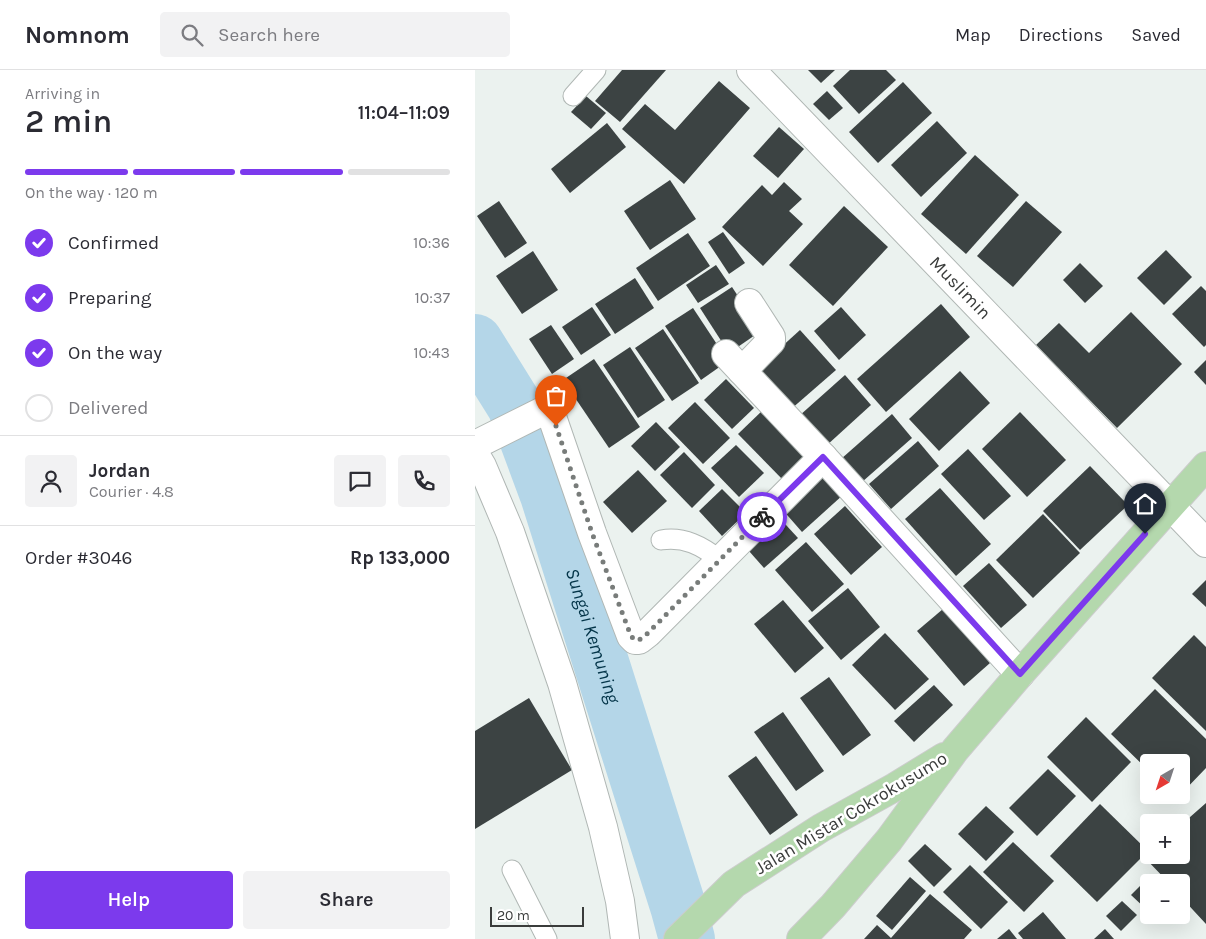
<!DOCTYPE html>
<html lang="en">
<head>
<meta charset="utf-8">
<style>
	body { margin:0; font-family:Karla,sans-serif; background:#f2f2f3; color:#2b2b33; height:100vh; display:flex; flex-direction:column; font-size:19px; white-space:nowrap }
	* { box-sizing:border-box; margin:0 }
	p { font-size:16px; color:#7c7c81 }
	.icon { flex:none; width:28px; height:28px; fill:none; stroke:currentColor; stroke-width:2; stroke-linecap:round; stroke-linejoin:round }
	.map { position:relative; flex:1; overflow:hidden }
	.sheet { display:flex; flex-direction:column; background:#fff; width:475px }
	.sheet>* { flex:none }
	.needle { width:32px; rotate:219deg }
	.fabs { position:absolute; left:665px; top:684px; display:grid; gap:10px }
	.fabs a { display:grid; place-items:center; width:50px; height:50px; border-radius:5px; background:#fff; box-shadow:0 5px 20px #0002; font-size:25px }
	.scale { position:absolute; left:15px; bottom:12px; width:94px; box-sizing:border-box; padding-left:5px; border:2px solid #3a3c3b; border-top:0; font-size:14px; line-height:18px; white-space:nowrap; color:#3a3c3b; -webkit-text-stroke:4px #fff; paint-order:stroke }
	.pin { position:absolute; display:grid; place-items:center; width:42px; height:42px; color:#fff; margin:-51px -21px; border-radius:50% 50% 50% 0; rotate:-45deg; box-shadow:0 0 5px #0007 }
	.pin .icon { rotate:45deg }
	.courier { position:absolute; display:grid; place-items:center; width:50px; height:50px; margin:-25px; border:4px solid #7c3aed; border-radius:50%; background:#fff; color:#222; box-shadow:0 1px 6px #0007 }
	.overview em { font-style:normal; font-weight:600 }
	.overview div { display:flex; flex-direction:column-reverse }
	.overview { display:flex; align-items:center; justify-content:space-between; height:85px; padding:0 25px }
	h1 { font-size:32px; font-weight:600; line-height:38px }
	.bar { display:grid; grid-template-columns:repeat(4,1fr); gap:8px 5px; align-content:center; height:60px; padding:0 25px }
	.bar i { height:6px; border-radius:4px; background:#e1e1e2 }
	.bar .selected { background:#7c3aed }
	.bar p { grid-column:span 4 }
	.line { display:flex; align-items:center; gap:12px; padding:0 25px; border-top:1px solid #e1e1e2 }
	.line div { flex:1 }
	.round { display:grid; place-items:center; flex:none; width:52px; height:52px; border-radius:5px; background:#f2f2f3 }
	ol { padding:0 25px; list-style:none }
	li { display:flex; align-items:center; gap:15px; height:55px }
	li p { margin-inline-start:auto }
	li .icon { padding:5px; border-radius:50%; background:#7c3aed; color:#fff; stroke-width:4 }
	li:last-child { color:#7c7c81 }
	li i { width:28px; height:28px; border:2px solid #e1e1e2; border-radius:50% }
	.primary-button { display:flex; gap:10px; margin-top:auto; padding:10px 25px }
	.primary-button a { flex:1; height:58px; border-radius:5px; background:#7c3aed; color:#fff; font-size:20px; font-weight:600; line-height:58px; text-align:center }
	.primary-button a+a { background:#f2f2f3; color:#2b2b33 }
	header { display:flex; align-items:center; gap:30px; box-sizing:border-box; height:70px; padding:0 25px; background:#fff; border-bottom:1px solid #e1e1e2 }
	header strong { font-size:24px }
	nav { display:flex; gap:28px; margin-inline-start:auto; font-size:18px }
	.search { width:350px; height:45px; background:#f2f2f3; display:flex; align-items:center; gap:12px; box-sizing:border-box; padding:0 18px; border-radius:5px; color:#7c7c81; font-size:19px }
	main { display:flex; flex:1; min-height:0 }
	.map>svg:first-child { display:block }
	.lines { fill:none; stroke-linecap:round; stroke-linejoin:round }
	.river { stroke:#b4d6e8; stroke-width:56 }
	.building { fill:#3c4343 }
	.lane-casing { stroke:#b0b7b4; stroke-width:21 }
	.street-casing { stroke:#b0b7b4; stroke-width:30 }
	.primary-casing { stroke:#ccc; stroke-width:30 }
	.lane { stroke:#fff; stroke-width:19 }
	.street { stroke:#fff; stroke-width:28 }
	.primary { stroke:#b4d8ad; stroke-width:28 }
	.done { stroke:#787c7a; stroke-width:5; stroke-dasharray:0 9 }
	.route { stroke:#7c3aed; stroke-width:6 }
	.labels { text-anchor:middle; dominant-baseline:central; stroke-width:5; stroke-linejoin:round; paint-order:stroke }
	.street-label { font-size:18px; fill:#3a3c3b; stroke:#fff }
	.water-label { font-size:19px; font-style:italic; fill:#033448; stroke:#fff }
</style>
</head>
<body>
<header>
<strong>Nomnom</strong>
<div class="search"><svg class="icon" aria-label="search" viewBox="0 0 24 24"><circle cx="10" cy="10" r="6"/><path d="M15 15l6 6"/></svg>Search here</div>
<nav><a>Map</a><a>Directions</a><a>Saved</a></nav>
</header>
<main>
<section class="sheet">
<div class="overview"><div><h1>2 min</h1><p>Arriving in</p></div><em>11:04–11:09</em></div>
<div class="bar"><i class="selected"></i><i class="selected"></i><i class="selected"></i><i></i><p>On the way · 120 m</p></div>
<ol>
<li><svg class="icon" aria-label="check" viewBox="0 0 24 24"><path d="M5 12l5 5 9-10"/></svg>Confirmed<p>10:36</p></li>
<li><svg class="icon" aria-label="check" viewBox="0 0 24 24"><path d="M5 12l5 5 9-10"/></svg>Preparing<p>10:37</p></li>
<li><svg class="icon" aria-label="check" viewBox="0 0 24 24"><path d="M5 12l5 5 9-10"/></svg>On the way<p>10:43</p></li>
<li><i></i>Delivered</li>
</ol>
<div class="line" style="height:90px"><a class="round"><svg class="icon" aria-label="person" viewBox="0 0 24 24"><circle cx="12" cy="8" r="4"/><path d="M4 21q1-7 8-7t8 7"/></svg></a><div><b>Jordan</b><p>Courier · 4.8</p></div><a class="round"><svg class="icon" aria-label="chat" viewBox="0 0 24 24"><path d="M4 5h16v11H9l-5 4z"/></svg></a><a class="round"><svg class="icon" aria-label="phone" viewBox="0 0 24 24"><path d="M5 4h4l2 5-3 2q2 4 5 5l2-3 5 2v4C11 20 4 13 5 4z"/></svg></a></div>
<div class="line" style="height:65px"><div>Order #3046</div><b>Rp 133,000</b></div>
<div class="primary-button"><a>Help</a><a>Share</a></div>
</section>
<div class="map">
<svg width="731" height="869" viewBox="0 0 731 869">
	<rect width="100%" height="100%" fill="#ebf2ef"/>
	<g class="lines">
		<path class="river" id="s1" d="M0,272l40,64 33,89 130,411 9,33"/>
	</g>
	<g class="building">
		<path d="M147,0h44l-46,52 -25,-21z"/>
		<path d="M333,0h27l-14,13z"/>
		<path d="M375,0h36l10,10 -37,34 -26,-28z"/>
		<path d="M244,11l31,27 -66,76 -62,-55 23,-25 30,26z"/>
		<path d="M428,12l29,31 -54,50 -29,-31z"/>
		<path d="M352,21l16,17 -14,12 -16,-16z"/>
		<path d="M111,26l20,17 -15,16 -20,-17z"/>
		<path d="M462,51l30,32 -46,44 -30,-32z"/>
		<path d="M132,53l19,24 -56,46 -19,-24z"/>
		<path d="M304,57l25,22 -26,29 -25,-22z"/>
		<path d="M500,85l44,40 -53,59 -45,-40z"/>
		<path d="M195,110l26,39 -46,31 -26,-39z"/>
		<path d="M309,112l18,17 -13,12 14,13 -40,42 -41,-39 40,-42 10,10z"/>
		<path d="M24,131l28,42 -22,15 -28,-42z"/>
		<path d="M551,131l36,31 -49,55 -36,-31z"/>
		<path d="M369,136l44,41 -55,59 -44,-41z"/>
		<path d="M248,162l22,31 -16,11 -21,-32z"/>
		<path d="M213,163l22,33 -52,35 -22,-33z"/>
		<path d="M691,180l26,27 -28,28 -27,-27z"/>
		<path d="M58,181l25,39 -36,24 -26,-38z"/>
		<path d="M605,193l23,23 -18,17 -22,-23z"/>
		<path d="M241,195l13,19 -31,19 -12,-18z"/>
		<path d="M160,208l19,30 -39,26 -20,-30z"/>
		<path d="M726,216l5,5v54l-2,2 -32,-33z"/>
		<path d="M257,217l29,44 -32,22 -29,-45z"/>
		<path d="M466,234l29,33 -84,75 -29,-33z"/>
		<path d="M117,237l19,28 -30,20 -19,-28z"/>
		<path d="M366,237l25,28 -27,25 -25,-29z"/>
		<path d="M218,238l35,53 -27,19 -36,-54z"/>
		<path d="M656,242l51,52 -65,64 -81,-83 23,-22 30,30z"/>
		<path d="M76,255l23,34 -22,15 -23,-35z"/>
		<path d="M188,259l36,54 -27,18 -37,-53z"/>
		<path d="M325,260l36,40 -46,40 -35,-39z"/>
		<path d="M155,277l35,53 -27,18 -35,-53z"/>
		<path d="M119,289l46,68 -31,21 -46,-68z"/>
		<path d="M731,290v25l-12,-13z"/>
		<path d="M485,301l30,32 -51,48 -30,-32z"/>
		<path d="M370,305l26,30 -45,41 -27,-30z"/>
		<path d="M251,309l28,29 -22,21 -28,-29z"/>
		<path d="M220,332l35,36 -27,26 -35,-36z"/>
		<path d="M290,338l46,47 -27,26 -46,-47z"/>
		<path d="M545,342l46,48 -39,37 -45,-48z"/>
		<path d="M417,344l20,24 -50,44 -21,-23z"/>
		<path d="M181,352l24,25 -25,24 -24,-25z"/>
		<path d="M443,371l21,25 -48,43 -22,-25z"/>
		<path d="M261,375l28,28 -25,24 -28,-29z"/>
		<path d="M493,379l43,47 -27,24 -43,-46z"/>
		<path d="M209,382l31,33 -23,23 -32,-33z"/>
		<path d="M615,396l38,39 -48,45 -37,-39z"/>
		<path d="M163,400l29,31 -35,32 -29,-31z"/>
		<path d="M348,400l21,24 -42,38 -21,-24z"/>
		<path d="M465,418l51,56 -35,32 -51,-57z"/>
		<path d="M247,419l24,24 -24,23 -23,-25z"/>
		<path d="M370,436l37,41 -31,28 -37,-41z"/>
		<path d="M299,442l24,26 -34,30 -23,-26z"/>
		<path d="M568,444l37,39 -47,45 -37,-38z"/>
		<path d="M331,472l38,42 -32,28 -37,-42z"/>
		<path d="M514,493l38,42 -26,23 -38,-42z"/>
		<path d="M731,510v27l-14,-13z"/>
		<path d="M373,518l32,39 -39,33 -33,-39z"/>
		<path d="M308,530l41,48 -29,25 -41,-49z"/>
		<path d="M468,539l47,54 -26,23 -47,-55z"/>
		<path d="M410,563l44,46 -34,31 -43,-45z"/>
		<path d="M719,565l12,12v84l-54,-53z"/>
		<path d="M354,607l42,58 -28,21 -43,-58z"/>
		<path d="M459,615l19,20 -39,37 -20,-21z"/>
		<path d="M680,619l51,50v29l-25,26v-32h-32v9l-38,-37z"/>
		<path d="M54,628l43,72 -97,59v-98z"/>
		<path d="M308,642l41,59 -28,20 -42,-59z"/>
		<path d="M611,647l45,45 -39,40 -45,-45z"/>
		<path d="M281,686l42,59 -28,20 -42,-59z"/>
		<path d="M573,699l28,27 -39,40 -28,-28z"/>
		<path d="M731,733v121l-25,-27v-15h-13l-23,-24 4,-3h32v-30z"/>
		<path d="M625,734l48,47 -51,51 -47,-46z"/>
		<path d="M511,736l28,26 -28,29 -28,-27z"/>
		<path d="M538,772l41,39 -30,31 -41,-40z"/>
		<path d="M450,774l27,25 -18,18 -26,-26z"/>
		<path d="M495,795l38,37 -27,27 -38,-37z"/>
		<path d="M435,807l16,14 -34,39 -16,-14z"/>
		<path d="M672,809l4,3h-2v26l-2,2 -16,-15z"/>
		<path d="M455,824l42,36 -8,9h-100l13,-14 14,13z"/>
		<path d="M647,831l15,14 -16,16 -15,-15z"/>
		<path d="M568,842l23,27h-43l-5,-6z"/>
		<path d="M534,859l8,10h-20z"/>
		<path d="M630,859l9,10h-20z"/>
	</g>
	<g class="lines">
		<g class="lane-casing">
			<g id="lane">
				<path d="M98,26l23,-26"/>
				<path d="M186,470c23,-4 41,6 59,20"/>
				<path d="M37,800l35,69"/>
			</g>
		</g>
		<g class="street-casing">
			<g id="street">
				<path id="s2" d="M276,0l455,473"/>
				<path d="M251,284l97,103 197,217"/>
				<path d="M267,301l29,-30v-4l-22,-34"/>
				<path d="M0,375l74,-37 43,125 39,103 4,4h4l9,-7 175,-176"/>
				<path d="M0,384l7,12 28,66 52,151 41,144 17,74 5,38"/>
			</g>
		</g>
		<g class="primary-casing">
			<g id="primary">
				<path d="M203,869l56,-55 87,-56 74,-41 49,-30"/>
				<path d="M326,869l32,-33 56,-66 66,-90 65,-76 186,-208"/>
			</g>
		</g>
		<use href="#lane" class="lane"/>
		<use href="#street" class="street"/>
		<use href="#primary" class="primary"/>
	</g>
	<g class="lines">
		<path class="done" d="M81,356l36,107 39,103 4,4h4l9,-7 114,-116"/>
		<path class="route" d="M287,447l61,-60 197,217 125,-140"/>
	</g>
	<g class="labels">
		<g class="street-label">
			<text stroke="none"><textPath href="#s2" startOffset="302">Muslimin</textPath></text>
			<text transform="translate(376 743) rotate(-31)">Jalan Mistar Cokrokusumo</text>
		</g>
		<g class="water-label">
			<text stroke="none"><textPath href="#s1" startOffset="318">Sungai Kemuning</textPath></text>
		</g>
	</g>
</svg>
<div class="fabs">
<a><svg class="needle" viewBox="-14 -14 28 28"><path d="M0-13l5 13h-10z" fill="#e53935"/><path d="M0 13l5-13h-10z" fill="#7c7c81"/></svg></a>
<a>+</a>
<a>−</a>
</div>
<div class="scale">20 m</div>
<div class="pin" style="left:81px;top:356px;background:#ea580c"><svg class="icon" aria-label="bag" viewBox="0 0 24 24"><path d="M5 8h14l-1 12H6zM9 8a3 3 0 0 1 6 0"/></svg></div>
<div class="pin" style="left:670px;top:464px;background:#1f2937"><svg class="icon" aria-label="home" viewBox="0 0 24 24"><path d="M3 11l9-7 9 7M6 9v11h12V9"/></svg></div>
<div class="courier" style="left:287px;top:447px"><svg class="icon" aria-label="bike" viewBox="0 0 24 24"><circle cx="6" cy="16" r="4"/><circle cx="18" cy="16" r="4"/><path d="M6 16l4-8h5l3 8M10 8l3 8H6M13 5h3"/></svg></div>
</div>
</main>
</body>
</html>
